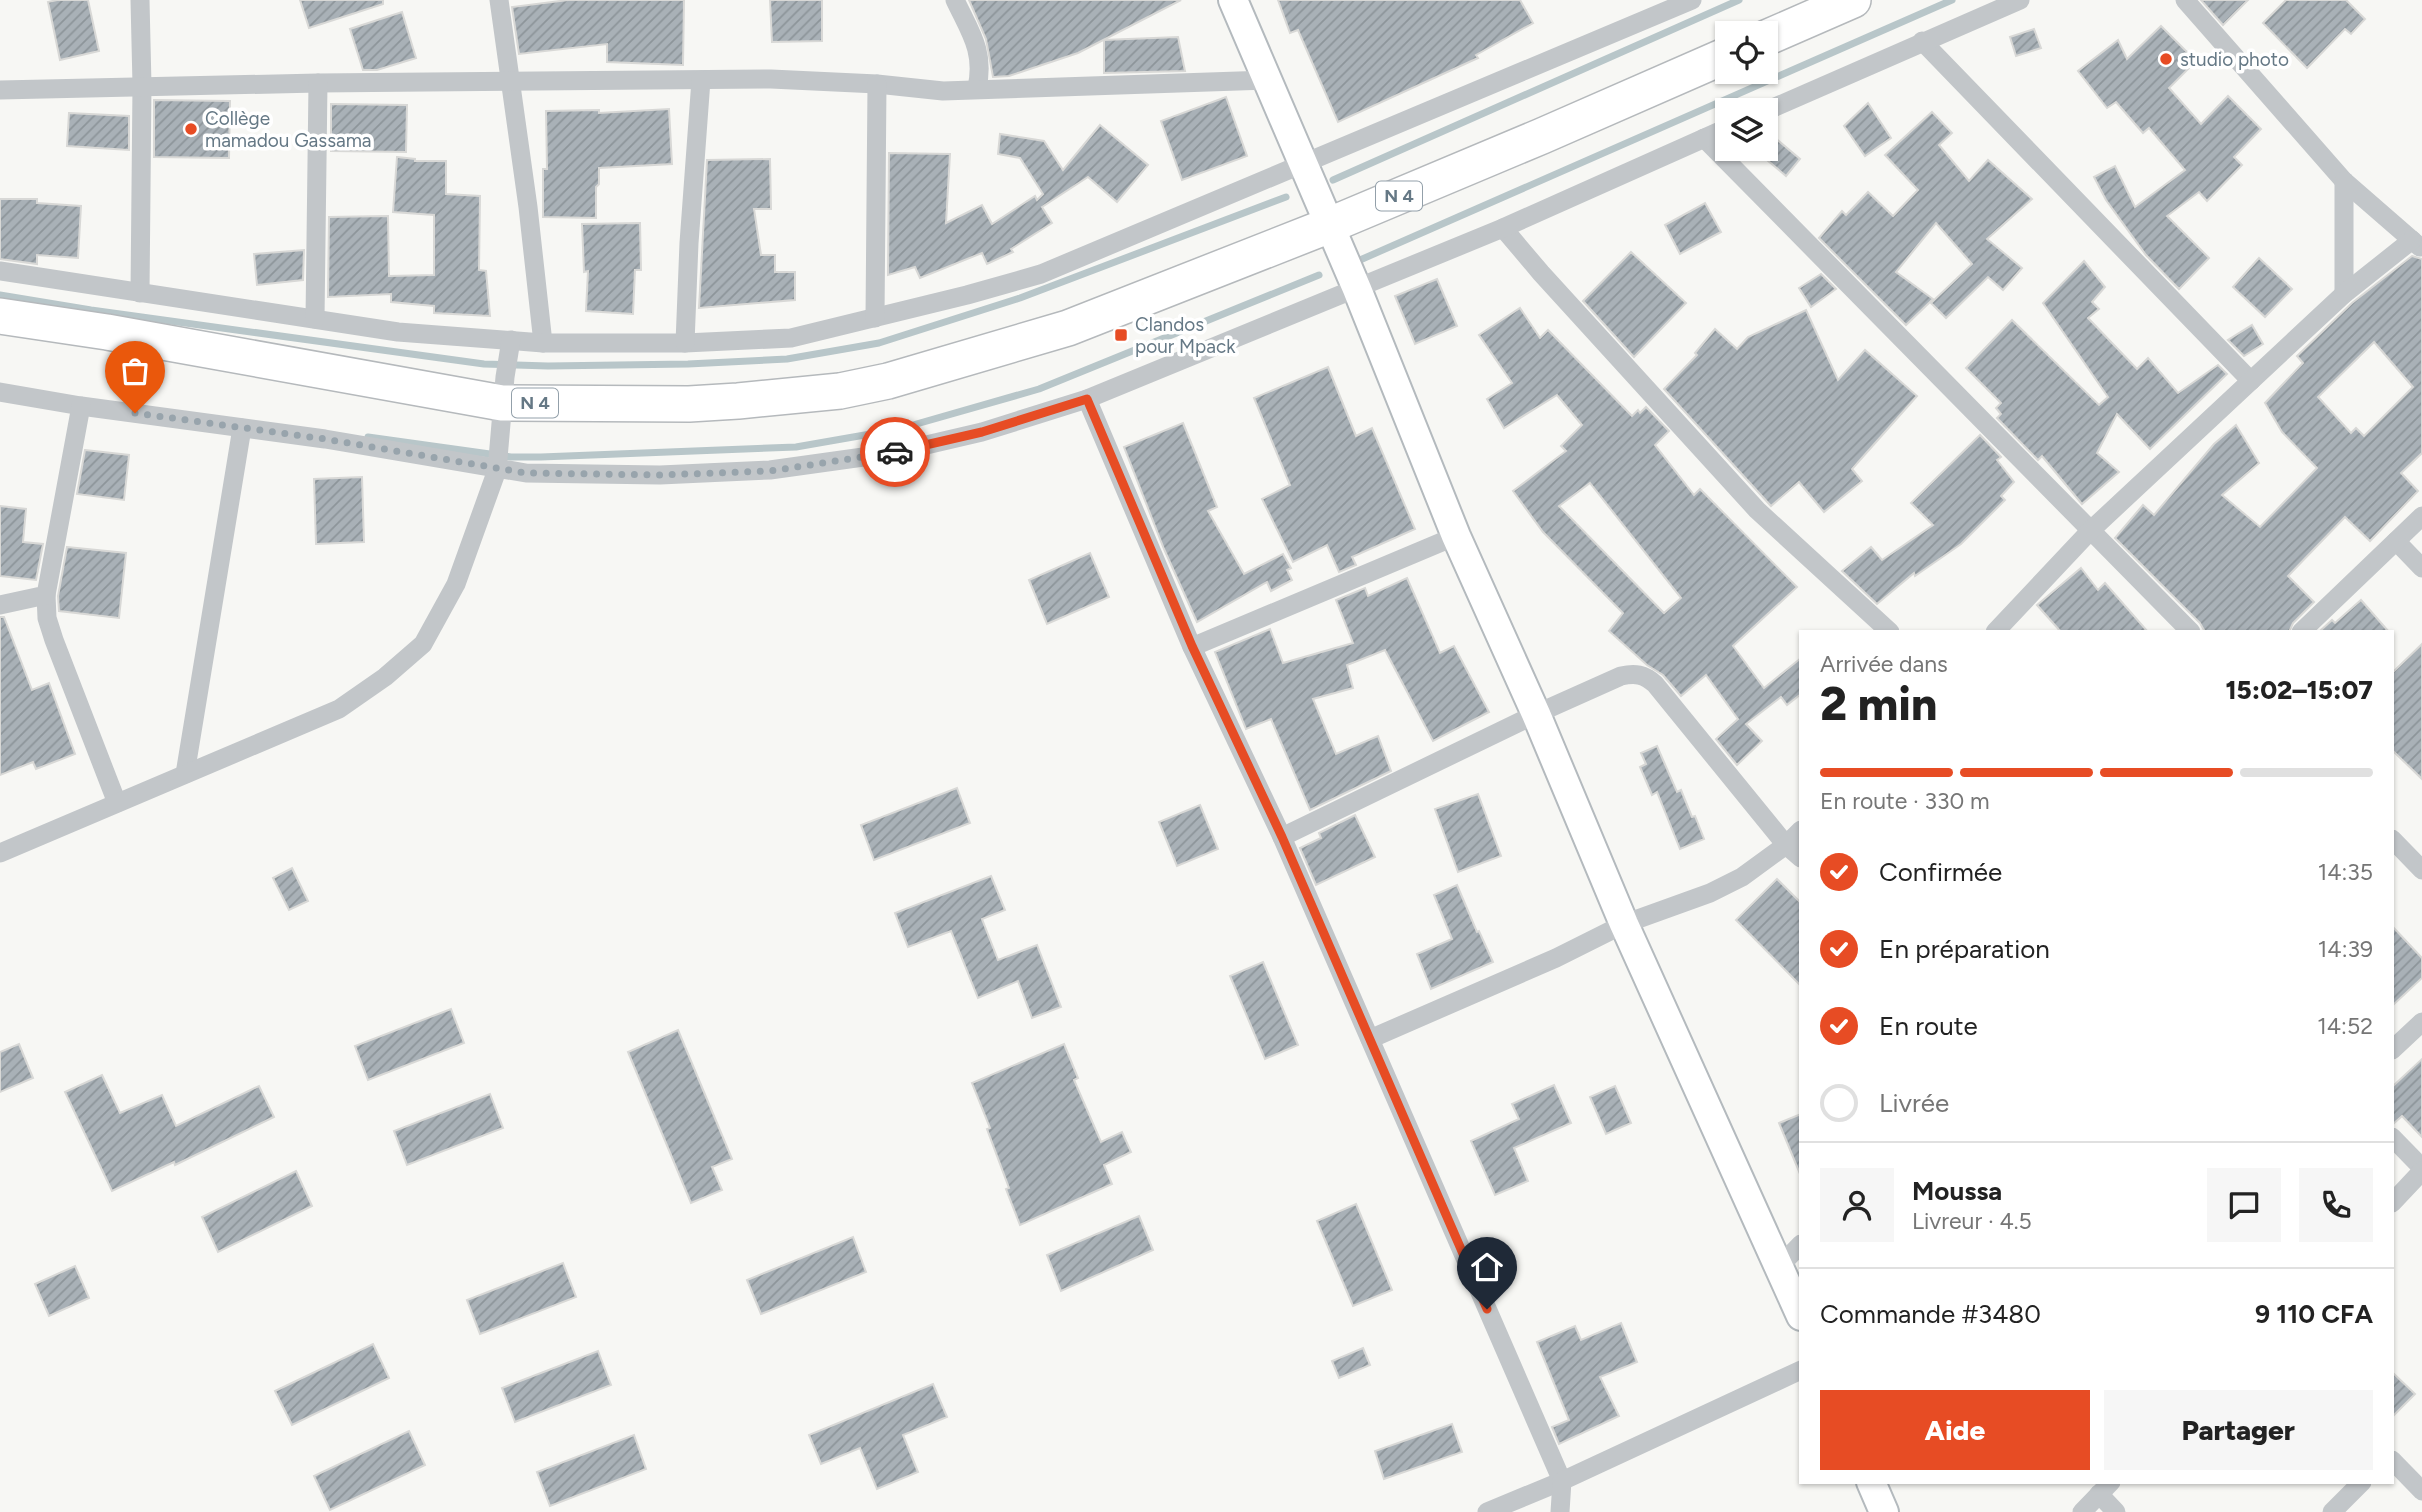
<!DOCTYPE html>
<html lang="fr">
<head>
<meta charset="utf-8">
<style>
	body { margin:0; font-family:Figtree,sans-serif; background:#f6f6f6; color:#222; height:100vh; display:flex; flex-direction:column; font-size:26px; white-space:nowrap }
	* { box-sizing:border-box; margin:0 }
	p { font-size:23px; color:#767676 }
	.icon { flex:none; width:38px; height:38px; fill:none; stroke:currentColor; stroke-width:2; stroke-linecap:round; stroke-linejoin:round }
	.map { position:relative; flex:1; overflow:hidden }
	.side { position:absolute; left:1799px; top:630px; width:595px; height:854px; display:flex; flex-direction:column; background:#fff; border-radius:0px; box-shadow:0 2px 5px #0004 }
	.side>* { flex:none }
	.controls { position:absolute; left:1715px; top:21px; display:grid; gap:14px }
	.controls a { display:grid; place-items:center; width:63px; height:63px; border-radius:0px; background:#fff; box-shadow:0 2px 5px #0004; font-size:35px }
	.pin { position:absolute; display:grid; place-items:center; width:60px; height:60px; color:#fff; margin:-72px -30px; border-radius:50% 50% 50% 0; rotate:-45deg; box-shadow:0 0 7px #0007 }
	.pin .icon { rotate:45deg }
	.courier { position:absolute; display:grid; place-items:center; width:70px; height:70px; margin:-35px; border:5px solid #e74c24; border-radius:50%; background:#fff; color:#222; box-shadow:0 2px 9px #0007 }
	.overview em { font-style:normal; font-weight:800 }
	.overview div { display:flex; flex-direction:column-reverse }
	.overview { display:flex; align-items:center; justify-content:space-between; height:119px; padding:0 21px }
	h1 { font-size:46px; font-weight:800; line-height:52px }
	.bar { display:grid; grid-template-columns:repeat(4,1fr); gap:10px 7px; align-content:center; height:84px; padding:0 21px }
	.bar i { height:9px; border-radius:5px; background:#e0e0e0 }
	.bar .on { background:#e74c24 }
	.bar p { grid-column:span 4 }
	.line { display:flex; align-items:center; gap:18px; padding:0 21px; border-top:2px solid #e0e0e0 }
	.line div { flex:1 }
	.round { display:grid; place-items:center; flex:none; width:74px; height:74px; border-radius:0px; background:#f6f6f6 }
	ol { padding:0 21px; list-style:none }
	li { display:flex; align-items:center; gap:21px; height:77px }
	li p { margin-inline-start:auto }
	li .icon { padding:7px; border-radius:50%; background:#e74c24; color:#fff; stroke-width:4 }
	li:last-child { color:#767676 }
	li i { width:38px; height:38px; border:4px solid #e0e0e0; border-radius:50% }
	.cta { display:flex; gap:14px; margin-top:auto; padding:14px 21px }
	.cta a { flex:1; height:80px; border-radius:0px; background:#e74c24; color:#fff; font-size:28px; font-weight:800; line-height:80px; text-align:center }
	.cta a+a { background:#f6f6f6; color:#222 }
	.map>svg:first-child { display:block }
	.lines { fill:none; stroke-linecap:round; stroke-linejoin:round }
	.stream { stroke:#b8c6c9; stroke-width:7 }
	.building { fill:url(#building-hatch); stroke:#d8d8d6; stroke-width:2; fill-rule:evenodd }
	.secondary-casing { stroke:#b4babe; stroke-width:32 }
	.highway-casing { stroke:#b5b9bc; stroke-width:38 }
	.street { stroke:#c2c6c9; stroke-width:19 }
	.secondary { stroke:#fff; stroke-width:28 }
	.highway { stroke:#fff; stroke-width:35 }
	.done { stroke:#98a4ac; stroke-width:7; stroke-dasharray:0 12.6 }
	.route { stroke:#e74c24; stroke-width:9 }
	.poi-dot { fill:#e74c24; stroke:#fff; stroke-width:2.5 }
	.labels { text-anchor:middle; dominant-baseline:central; stroke-width:7; stroke-linejoin:round; paint-order:stroke }
	.shield { fill:#fff; stroke:#93a0aa; stroke-width:2 }
	.shield-label { font-size:18px; font-weight:bold; fill:#657885 }
	.poi-label { font-size:19px; fill:#657885; stroke:#fff; text-anchor:start }
</style>
</head>
<body>
<div class="map">
<svg width="2422" height="1512" viewBox="0 0 2422 1512">
	<defs>
		<pattern id="building-hatch" width="6" height="6" patternUnits="userSpaceOnUse" patternTransform="scale(1.75)"><rect width="6" height="6" fill="#a9b1b7"/><path d="M-1 1l2-2M0 6l6-6M5 7l2-2" fill="none" stroke="#8d959a"/></pattern>
	</defs>
	<rect width="100%" height="100%" fill="#f7f7f4"/>
	<g class="lines">
		<g class="stream">
			<path d="M1333,180l406,-180"/>
			<path d="M1360,260l592,-260"/>
			<path d="M0,295l91,15 393,54 64,2 140,-2 99,-5 92,-16 141,-45 266,-101"/>
			<path d="M368,437l143,20h30l255,-10 103,-18 140,-40 280,-114"/>
		</g>
	</g>
	<g class="building">
		<path d="M57,0h31l11,51 -39,9 -12,-58z"/>
		<path d="M300,0h83v4l-74,24z"/>
		<path d="M568,0h116l-1,65 -76,-3v-18l-88,10 -7,-47z"/>
		<path d="M770,0h52v41l-50,1z"/>
		<path d="M969,0h212l-103,53 -69,23 -16,1 -7,-38z"/>
		<path d="M1278,0h242l13,23 -57,32 2,3 -140,64 -40,-92 -8,3z"/>
		<path d="M2201,0h47l-25,25z"/>
		<path d="M2286,0h60l19,19 -14,15 -6,-5 -38,39 -44,-45z"/>
		<path d="M402,12l14,46 -39,12h-14l-13,-41z"/>
		<path d="M2161,26l35,35 -27,27 32,36 27,-28 33,33 -27,28 8,8 -35,36 -8,-9 -32,24 42,42 -30,31 -33,-34 -40,-55 -12,-23 21,-11 20,41 50,-37 -36,-42 -6,5 -27,-31 -9,6 -29,-37 40,-31 9,19z"/>
		<path d="M2034,29l7,19 -25,8 -6,-19z"/>
		<path d="M1178,37l7,34 -81,2v-33z"/>
		<path d="M1226,97l21,59 -65,24 -21,-59z"/>
		<path d="M154,100l76,1 -1,57 -75,-1z"/>
		<path d="M1868,103l23,35 -26,18 -21,-30z"/>
		<path d="M331,104l76,1 -1,47 -75,-1z"/>
		<path d="M669,109l3,55 -73,4v16l-3,3v31l-53,-1v-48h4l-1,-58 53,-1v3z"/>
		<path d="M1932,112l20,21 -13,12 30,36 19,-21 44,39 -45,40 35,29 -19,22 -15,-13 -42,41 -15,-15 41,-39 -36,-41 -40,49 37,27 -27,26 -87,-87 23,-27 4,4 22,-23 25,24 25,-26 -33,-35z"/>
		<path d="M69,113l60,3v34l-62,-4z"/>
		<path d="M1100,125l48,40 -31,37 -29,-25 -46,30 10,16 -41,26 2,3 -26,12 -5,-11 -62,25 -5,-11 -27,8 1,-122 61,1 -4,69 36,-18 10,19 43,-28 2,4 6,-6 -23,-36 -22,-4 2,-20 44,7 19,29z"/>
		<path d="M1774,137l26,22 -14,17 -26,-22z"/>
		<path d="M397,157l18,2v2h31v33l34,2 -1,74 7,1 4,45 -56,-3v-7l-43,-4v-8l-63,3 1,-80 59,-1 1,60 45,-1v-60l-41,-3z"/>
		<path d="M770,159l1,50h-17l7,46h14v17h20v28l-96,8 8,-148z"/>
		<path d="M0,199h37v4l44,3 -3,52 -41,-3v9l-37,-5z"/>
		<path d="M1705,203l16,29 -41,22 -15,-29z"/>
		<path d="M640,223l1,47h-6l-2,44 -47,-3 2,-40 -4,1 -2,-48z"/>
		<path d="M304,250l-1,30 -46,5 -3,-31z"/>
		<path d="M1631,252l55,51 -52,54 -51,-56z"/>
		<path d="M2412,256l10,3v194l-21,20 17,18 -48,50 -25,-24 -57,59 26,26 -21,21 -4,9h-84l-5,-9 -85,-85 28,-33 11,10 60,-71 22,-19 23,38 -37,32 38,32 57,-59 -35,-36 -17,-29 38,-40 -6,-7 55,-53zM2374,342l39,45 -49,49 -8,-8 -5,5 -33,-36z"/>
		<path d="M2259,258l33,31 -27,28 -32,-30z"/>
		<path d="M2084,261l21,26 -13,15 7,7 -11,9 49,51 11,-11 30,35 40,-28 9,9 -77,75 -33,-35 -20,39 22,19 -37,32 -40,-48 -4,4 -41,-42 4,-4 -5,-6 5,-5 -35,-35 46,-48 87,85 9,-8 -65,-94z"/>
		<path d="M1821,274l15,15 -25,18 -12,-19z"/>
		<path d="M1437,279l20,47 -42,18 -20,-48z"/>
		<path d="M1520,308l20,30 8,-8 84,86 6,-6 2,3 6,-6 23,24 -14,14 39,50 6,-6 97,98 -64,59 31,42 37,-30v36l-14,11 -6,-8 -35,27 16,17 -25,24 -21,-26 22,-20 -32,-44 -25,21 -18,-21 -16,-10 -38,-34 14,-18 -80,-81 -30,-41 53,-40 -5,-5 21,-21 -25,-30 -53,33 -17,-29 25,-16 -33,-48zM1590,483l91,115 -17,15 -105,-107z"/>
		<path d="M1806,310l32,70 27,-30 52,46 -65,73 10,12 -38,31 -25,-30 -28,24 -107,-117 33,-34 -2,-2 20,-24 22,20 11,-12z"/>
		<path d="M2252,325l11,19 -19,12 -16,-16z"/>
		<path d="M1328,367l28,69 16,-8 43,101 -63,28 4,8 -17,7 -12,-27 -34,17 -31,-63 28,-14 -36,-87z"/>
		<path d="M1183,423l34,84 -9,4 36,63 39,-20 8,14 -4,2 5,10 -21,11 -4,-9 -70,40 -33,-73 -40,-102z"/>
		<path d="M1980,435l21,22 -4,3 17,22 -13,14 4,4 -44,44 -46,32 -1,-3 -37,31 -35,-33 29,-24 11,13 51,-35 -22,-22z"/>
		<path d="M85,450l44,5 -5,45 -47,-6z"/>
		<path d="M362,477l2,65 -48,2 -2,-65z"/>
		<path d="M0,506l26,3 -3,33 20,2 -7,36 -36,-4z"/>
		<path d="M67,547l59,6 -7,65 -60,-7 -1,-15z"/>
		<path d="M1090,553l19,44 -62,27 -18,-44z"/>
		<path d="M2081,568l17,22 7,-7 43,49h-87l-24,-27z"/>
		<path d="M1407,578l33,75 14,-7 35,66 -56,29 -48,-91 -38,15 6,23 -40,11 23,55 42,-18 13,35 -81,39 -39,-91 -25,10 -31,-77 55,-23 13,34 70,-20 -17,-43 29,-12 3,8z"/>
		<path d="M2361,600l28,32h-70l13,-12 3,3z"/>
		<path d="M0,617h4l28,73 17,-7 26,71 -39,15 -3,-7 -33,13z"/>
		<path d="M2422,644v135l-30,-29v-77z"/>
		<path d="M1657,746l20,46 4,-2 11,27 3,-1 9,23 -24,10 -23,-57 -5,3 -12,-28 6,-3 -5,-11z"/>
		<path d="M957,788l13,35 -96,37 -13,-35z"/>
		<path d="M1478,794l23,62 -43,16 -23,-63z"/>
		<path d="M1200,805l18,44 -41,17 -18,-44z"/>
		<path d="M1355,815l20,42 -59,28 -16,-37 21,-10 -2,-5z"/>
		<path d="M292,868l16,33 -19,9 -16,-32z"/>
		<path d="M991,876l14,34 -23,9 16,41 39,-15 24,62 -29,11 -14,-37 -40,17 -27,-67 -43,16 -13,-34z"/>
		<path d="M1777,879l24,24v83l-65,-66z"/>
		<path d="M1457,885l20,47 2,-1 14,31 -62,27 -14,-35 35,-15 -18,-44z"/>
		<path d="M2392,926l30,32v20l-30,28z"/>
		<path d="M1263,962l35,83 -33,14 -35,-83z"/>
		<path d="M451,1009l13,34 -96,37 -13,-34z"/>
		<path d="M678,1030l54,129 -20,8 10,23 -31,13 -63,-151z"/>
		<path d="M19,1044l14,34 -33,14v-40z"/>
		<path d="M1064,1044l14,34 -4,2 27,62 21,-10 9,20 -27,13 8,19 -92,41 -14,-36 3,-1 -22,-59 3,-1 -18,-45z"/>
		<path d="M2422,1059v78l-20,-21 -10,9v-38z"/>
		<path d="M102,1075l18,38 42,-18 14,31 83,-40 15,31 -99,48 -1,-3 -62,29 -47,-99z"/>
		<path d="M1554,1085l17,38 -57,25 14,33 -33,14 -24,-54 48,-22 -7,-15z"/>
		<path d="M1615,1086l16,37 -25,11 -16,-37z"/>
		<path d="M490,1094l13,34 -96,37 -13,-34z"/>
		<path d="M1801,1114v60h-1l-21,-51z"/>
		<path d="M296,1171l16,35 -94,46 -16,-35z"/>
		<path d="M1356,1204l36,86 -39,16 -36,-85z"/>
		<path d="M1139,1216l14,34 -92,41 -14,-36z"/>
		<path d="M853,1237l13,35 -105,42 -14,-34z"/>
		<path d="M563,1263l13,34 -96,37 -13,-34z"/>
		<path d="M75,1266l14,32 -40,18 -14,-32z"/>
		<path d="M1621,1323l16,39 -37,15 19,39 -60,28 -7,-17 17,-7 -32,-78 38,-16 6,14z"/>
		<path d="M373,1344l16,34 -97,47 -17,-34z"/>
		<path d="M1363,1348l7,17 -31,13 -7,-17z"/>
		<path d="M598,1351l13,34 -96,37 -13,-34z"/>
		<path d="M2392,1372l23,22 -23,23z"/>
		<path d="M933,1384l14,33 -44,18 15,37 -41,17 -17,-41 -39,16 -12,-29z"/>
		<path d="M1452,1424l10,28 -78,27 -9,-28z"/>
		<path d="M409,1431l16,34 -95,45 -16,-34z"/>
		<path d="M634,1435l12,34 -96,37 -13,-34z"/>
	</g>
	<g class="lines">
		<g class="secondary-casing">
			<g id="secondary">
				<path d="M1233,0l124,289 99,247 80,178 88,210 177,392"/>
				<path d="M1871,1482l13,30"/>
			</g>
		</g>
		<g class="highway-casing">
			<g id="highway">
				<path d="M1766,38l87,-38"/>
				<path d="M0,316l107,16 395,71 187,1 49,-3 102,-10 48,-10 180,-53 262,-103 212,-89 185,-81"/>
			</g>
		</g>
		<g class="street">
			<path d="M140,0l2,85 -2,208"/>
			<path d="M499,0l29,207 15,136"/>
			<path d="M955,0c15,32 30,51 22,88"/>
			<path d="M2185,0l159,181 76,66"/>
			<path d="M1922,41l329,340"/>
			<path d="M0,90l318,-7 453,-4 106,5 66,7 325,-11"/>
			<path d="M1766,111l254,-111"/>
			<path d="M1704,138l487,494"/>
			<path d="M1503,228l38,45 216,237 133,122"/>
			<path d="M0,271l398,61 145,11h142l106,-5 176,-43 74,-21 651,-274"/>
			<path d="M2344,294v-113"/>
			<path d="M875,318l2,-234"/>
			<path d="M315,319l3,-236"/>
			<path d="M685,343l4,-100 12,-163"/>
			<path d="M0,392l81,14 244,33 201,34 134,2 110,-5 122,-17 90,-21 105,-33 416,-171 224,-100"/>
			<path d="M1087,399l105,248 90,190 280,644 -75,31"/>
			<path d="M2396,541l26,27"/>
			<path d="M46,595l1,23 7,22 63,163"/>
			<path d="M0,605l46,-10 35,-189"/>
			<path d="M1995,632l95,-101 254,-237 68,-54"/>
			<path d="M2301,632l121,-116"/>
			<path d="M1192,647l264,-111"/>
			<path d="M185,774l57,-346"/>
			<path d="M1282,837l254,-123 85,-38c14,-3 23,-2 34,8l131,161 15,13"/>
			<path d="M2392,839l30,31"/>
			<path d="M0,853l339,-144 46,-32 38,-33 33,-60 41,-114 8,-93 6,-37"/>
			<path d="M1370,1039l186,-81 68,-34 86,-31 32,-16 44,-32 15,-15"/>
			<path d="M2392,1050l30,-28"/>
			<path d="M2392,1137l30,31"/>
			<path d="M2392,1203l30,-32"/>
			<path d="M1779,1267l22,-23"/>
			<path d="M2392,1460l30,31"/>
			<path d="M2099,1494l17,18"/>
			<path d="M1560,1512l2,-31 239,-111"/>
			<path d="M2082,1512l29,-30"/>
			<path d="M2332,1512l30,-30"/>
		</g>
		<use href="#secondary" class="secondary"/>
		<use href="#highway" class="highway"/>
	</g>
	<g class="lines">
		<path class="done" d="M135,413l190,26 201,34 134,2 110,-4 125,-19"/>
		<path class="route" d="M895,452l87,-20 105,-33 105,247 90,191 205,472"/>
	</g>
	<g class="poi-dot">
		<circle cx="2166" cy="59" r="7"/>
		<circle cx="191" cy="129" r="7"/>
		<rect x="1114" y="328" width="14" height="14" rx="3.5"/>
	</g>
	<g class="labels">
		<g class="shield">
			<rect x="1376" y="181.5" width="46" height="29" rx="5"/>
			<rect x="512" y="388.5" width="46" height="29" rx="5"/>
		</g>
		<g class="shield-label">
			<text x="1399" y="196">N 4</text>
			<text x="535" y="403">N 4</text>
		</g>
		<g class="poi-label">
			<text x="2180" y="59">studio photo</text>
			<text x="205" y="118">Collège<tspan x="205" dy="22">mamadou Gassama</tspan></text>
			<text x="1135" y="324">Clandos<tspan x="1135" dy="22">pour Mpack</tspan></text>
		</g>
	</g>
</svg>
<div class="controls">
<a><svg class="icon" aria-label="locate" viewBox="0 0 24 24"><circle cx="12" cy="12" r="6"/><path d="M12 2v4M12 18v4M2 12h4M18 12h4"/></svg></a>
<a><svg class="icon" aria-label="layers" viewBox="0 0 24 24"><path d="M12 4l9 5-9 5-9-5zM3 14l9 5 9-5"/></svg></a>
</div>
<div class="pin" style="left:135px;top:413px;background:#ea580c"><svg class="icon" aria-label="bag" viewBox="0 0 24 24"><path d="M5 8h14l-1 12H6zM9 8a3 3 0 0 1 6 0"/></svg></div>
<div class="pin" style="left:1487px;top:1309px;background:#1f2937"><svg class="icon" aria-label="home" viewBox="0 0 24 24"><path d="M3 11l9-7 9 7M6 9v11h12V9"/></svg></div>
<div class="courier" style="left:895px;top:452px"><svg class="icon" aria-label="car" viewBox="0 0 24 24"><path d="M5 17H2v-5l4-1 3-4h7l3 4 3 1v5h-3M9 17h6M6 11h13"/><circle cx="7" cy="17" r="2"/><circle cx="17" cy="17" r="2"/></svg></div>
<section class="side">
<div class="overview"><div><h1>2 min</h1><p>Arrivée dans</p></div><em>15:02–15:07</em></div>
<div class="bar"><i class="on"></i><i class="on"></i><i class="on"></i><i></i><p>En route · 330 m</p></div>
<ol>
<li><svg class="icon" aria-label="check" viewBox="0 0 24 24"><path d="M5 12l5 5 9-10"/></svg>Confirmée<p>14:35</p></li>
<li><svg class="icon" aria-label="check" viewBox="0 0 24 24"><path d="M5 12l5 5 9-10"/></svg>En préparation<p>14:39</p></li>
<li><svg class="icon" aria-label="check" viewBox="0 0 24 24"><path d="M5 12l5 5 9-10"/></svg>En route<p>14:52</p></li>
<li><i></i>Livrée</li>
</ol>
<div class="line" style="height:126px"><a class="round"><svg class="icon" aria-label="person" viewBox="0 0 24 24"><circle cx="12" cy="8" r="4"/><path d="M4 21q1-7 8-7t8 7"/></svg></a><div><b>Moussa</b><p>Livreur · 4.5</p></div><a class="round"><svg class="icon" aria-label="chat" viewBox="0 0 24 24"><path d="M4 5h16v11H9l-5 4z"/></svg></a><a class="round"><svg class="icon" aria-label="phone" viewBox="0 0 24 24"><path d="M5 4h4l2 5-3 2q2 4 5 5l2-3 5 2v4C11 20 4 13 5 4z"/></svg></a></div>
<div class="line" style="height:91px"><div>Commande #3480</div><b>9 110 CFA</b></div>
<div class="cta"><a>Aide</a><a>Partager</a></div>
</section>
</div>
</body>
</html>
